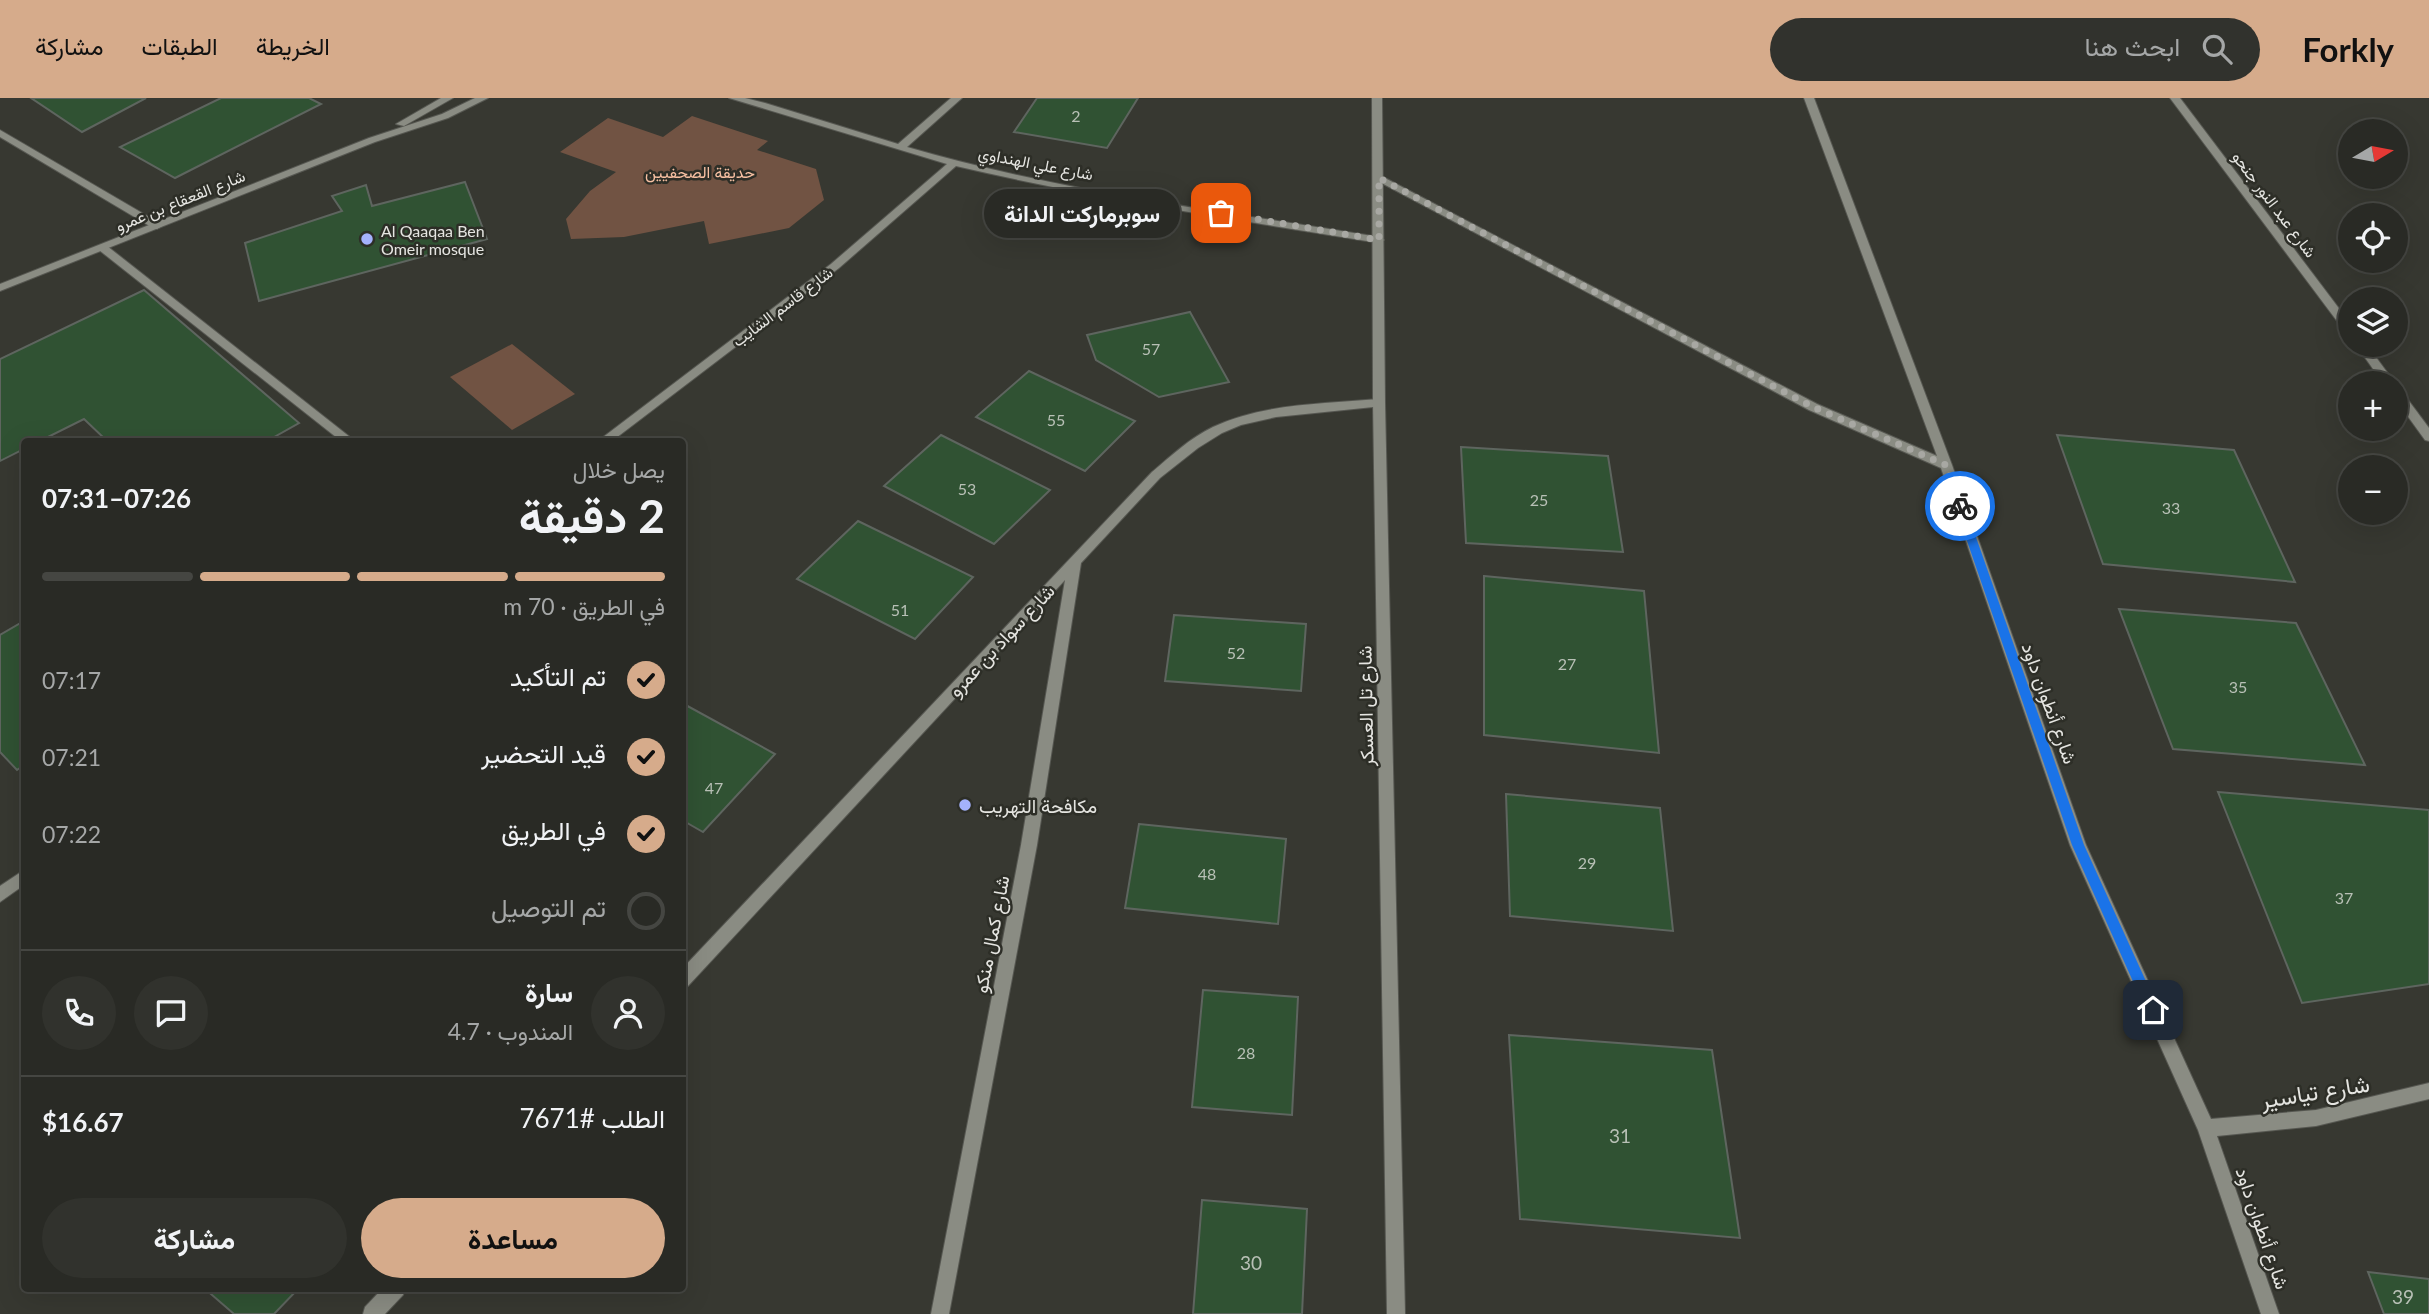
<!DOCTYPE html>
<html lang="ar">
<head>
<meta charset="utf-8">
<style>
	body { margin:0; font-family:Lato,Vazirmatn,sans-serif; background:#31322d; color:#f1f3f6; direction:rtl; height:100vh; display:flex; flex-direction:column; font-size:26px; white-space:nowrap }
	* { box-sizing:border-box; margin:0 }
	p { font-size:23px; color:#a5a7a7 }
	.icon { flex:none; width:38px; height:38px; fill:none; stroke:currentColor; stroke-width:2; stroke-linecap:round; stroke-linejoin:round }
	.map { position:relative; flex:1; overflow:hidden; direction:ltr }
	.side { position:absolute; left:21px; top:340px; width:665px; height:854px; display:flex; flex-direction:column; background:#292a25; border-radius:7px; box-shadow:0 7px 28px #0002,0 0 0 2px #454642; direction:rtl }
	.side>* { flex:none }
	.needle { width:46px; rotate:80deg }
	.fabs { position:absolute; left:2338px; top:21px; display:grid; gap:14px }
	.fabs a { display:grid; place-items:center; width:70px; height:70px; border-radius:50%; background:#292a25; box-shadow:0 7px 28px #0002,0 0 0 2px #454642; font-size:35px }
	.pin { position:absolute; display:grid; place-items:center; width:60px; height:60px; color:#fff; margin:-30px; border-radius:14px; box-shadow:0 4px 10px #0006 }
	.courier { position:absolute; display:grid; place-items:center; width:70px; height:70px; margin:-35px; border:5px solid #1a73e8; border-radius:50%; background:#fff; color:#222; box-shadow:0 2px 9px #0007 }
	.bubble { position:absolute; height:49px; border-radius:24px; background:#292a25; box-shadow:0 7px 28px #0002,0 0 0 2px #454642; font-size:23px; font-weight:700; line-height:49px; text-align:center; direction:rtl }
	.overview em { font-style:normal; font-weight:700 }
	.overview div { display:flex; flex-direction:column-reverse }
	.overview { display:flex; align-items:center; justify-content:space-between; height:119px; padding:0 21px }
	h1 { font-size:46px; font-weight:700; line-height:52px }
	.bar { display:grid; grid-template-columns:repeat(4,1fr); gap:10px 7px; align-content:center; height:84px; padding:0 21px }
	.bar i { height:9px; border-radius:5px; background:#454642 }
	.bar .selected { background:#d6ab8b }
	.bar p { grid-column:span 4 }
	.line { display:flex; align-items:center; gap:18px; padding:0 21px; border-top:2px solid #454642 }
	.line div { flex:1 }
	.round { display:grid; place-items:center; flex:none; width:74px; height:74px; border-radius:37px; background:#31322d }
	ol { padding:0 21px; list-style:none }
	li { display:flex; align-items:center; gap:21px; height:77px }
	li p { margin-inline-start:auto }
	li .icon { padding:7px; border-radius:50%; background:#d6ab8b; color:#111; stroke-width:4 }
	li:last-child { color:#a5a7a7 }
	li i { width:38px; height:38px; border:4px solid #454642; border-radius:50% }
	.action { display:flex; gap:14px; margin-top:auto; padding:14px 21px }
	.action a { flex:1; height:80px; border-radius:42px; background:#d6ab8b; color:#111; font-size:28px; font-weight:700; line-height:80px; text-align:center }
	.action a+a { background:#31322d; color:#f1f3f6 }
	header { display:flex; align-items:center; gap:42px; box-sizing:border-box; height:98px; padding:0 35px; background:#d6ab8b; color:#111 }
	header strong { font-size:33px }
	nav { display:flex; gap:38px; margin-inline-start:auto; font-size:24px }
	.search { width:490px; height:63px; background:#31322d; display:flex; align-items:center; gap:18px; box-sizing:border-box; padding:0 24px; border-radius:38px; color:#a5a7a7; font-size:26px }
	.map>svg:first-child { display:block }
	.green { fill:#715343 }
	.building { fill:#305233; stroke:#5e655f; stroke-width:2 }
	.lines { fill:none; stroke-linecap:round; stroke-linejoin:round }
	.service-casing { stroke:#565751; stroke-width:2 }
	.minor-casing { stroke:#565751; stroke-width:2 }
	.tertiary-casing { stroke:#565751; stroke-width:2 }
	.service { fill:#8a8c83; fill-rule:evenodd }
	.minor { fill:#8a8c83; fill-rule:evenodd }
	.tertiary { fill:#8a8c83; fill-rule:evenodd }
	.route { fill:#1a73e8 }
	.done { stroke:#a8a8a3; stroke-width:7; stroke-dasharray:0 12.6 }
	.poi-dot { fill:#a4b2fc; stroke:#2d2e27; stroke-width:2.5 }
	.labels { text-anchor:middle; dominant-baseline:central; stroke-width:5; stroke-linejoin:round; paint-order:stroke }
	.number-label { font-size:16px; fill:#b8c0b6 }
	.far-street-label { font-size:16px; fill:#e5e5e1; stroke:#2d2e27 }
	.far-park-label { font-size:16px; fill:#f8c1a3; stroke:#2d2e27 }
	.far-poi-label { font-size:16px; fill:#e5e5e1; stroke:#2d2e27; text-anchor:start }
	.street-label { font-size:19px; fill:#e5e5e1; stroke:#2d2e27 }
	.poi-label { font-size:19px; fill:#e5e5e1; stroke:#2d2e27; text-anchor:start }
	.near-number-label { font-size:19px; fill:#b8c0b6 }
	.near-street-label { font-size:23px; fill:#e5e5e1; stroke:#2d2e27 }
</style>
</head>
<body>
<header>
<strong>Forkly</strong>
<div class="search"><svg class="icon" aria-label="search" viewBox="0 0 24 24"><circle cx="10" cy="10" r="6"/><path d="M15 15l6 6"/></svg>ابحث هنا</div>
<nav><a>الخريطة</a><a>الطبقات</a><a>مشاركة</a></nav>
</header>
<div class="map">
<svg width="2429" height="1216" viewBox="0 0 2429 1216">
	<rect width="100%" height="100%" fill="#373831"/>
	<g class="green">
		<path d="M692,18l76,25 -11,9 59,19 8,31 -35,28 -80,16 -5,-23 -80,16 -53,2 -5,-20 24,-28 26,-19 -56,-20 48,-34 55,19z"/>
		<path d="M512,246l63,50 -63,36 -62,-53z"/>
	</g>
	<g class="building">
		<path d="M31,0h115l-64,34z"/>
		<path d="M221,0h88l12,6 -146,74 -55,-31z"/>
		<path d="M1037,0h101l-31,50 -93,-16z"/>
		<path d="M465,84l22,57 -228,62 -14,-58 97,-32 -10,-15 34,-11 6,21z"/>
		<path d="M144,192l155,133 -32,18h-160l-23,-22 -44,22h-16v8l-24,12v-102z"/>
		<path d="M1190,214l39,70 -70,15 -63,-37 -9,-25z"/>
		<path d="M1029,273l106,50 -50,50 -109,-54z"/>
		<path d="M941,337l109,55 -56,54 -110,-58z"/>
		<path d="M2057,337l177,15 61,132 -192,-18z"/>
		<path d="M1461,349l147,9 15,96 -157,-9z"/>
		<path d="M858,423l115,56 -58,62 -118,-60z"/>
		<path d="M1484,478l160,15 15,162 -175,-18z"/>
		<path d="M2119,511l177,14 69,142 -192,-16z"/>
		<path d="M1174,517l132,9 -5,67 -136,-10z"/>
		<path d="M24,523v144l-7,5 -17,-18v-117z"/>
		<path d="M682,605l93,51 -72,78 -21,-12z"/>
		<path d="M2218,694l211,18v174l-127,19z"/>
		<path d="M1506,696l154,14 13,123 -163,-15z"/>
		<path d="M1139,726l147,15 -8,85 -153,-16z"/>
		<path d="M1203,892l95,7 -6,118 -100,-8z"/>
		<path d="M1509,937l203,15 28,188 -220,-19z"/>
		<path d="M1202,1102l105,9 -5,105h-109z"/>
		<path d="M2368,1174l61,7v35h-45z"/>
		<path d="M204,1190h95l-25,26h-40z"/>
	</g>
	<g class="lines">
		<g class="service-casing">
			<path id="service" d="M103,147l4,1 248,195h-14l-242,-191 -1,-2z"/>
		</g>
		<g class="minor-casing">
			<g id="minor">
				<path d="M729,0h16l20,5 133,41 53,-46h11l-55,49c154,45 314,64 472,90l5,3 -5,3c-141,-23 -283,-44 -423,-77l-117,102 -227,173h-14l233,-177 116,-100z"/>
				<path d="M1804,0h10l138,367 134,380 125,274 105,-9 113,-27v16l-113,27 -99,10 62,178h-18l-63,-184 -128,-285 -129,-377 -132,-58 -435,-231 9,-2 434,227 120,52z"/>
				<path d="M2170,0h10l170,225v11l-4,-1z"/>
				<path d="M0,32l161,94 1,2 -5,3 -4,-1 -153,-91z"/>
				<path d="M2356,247h11l28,38h-12z"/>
				<path d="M2396,290l4,1 29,39v13l-4,-1 -29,-40z"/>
				<path d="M1379,301l6,4 -2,3 -107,11 -35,8 -19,8 -24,15 -38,30 -79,85 -44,282 -88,469h-18l90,-469 44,-265 -377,406 -6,2v-19l470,-497c19,-16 38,-34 61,-45 52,-24 111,-23 166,-28z"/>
				<path d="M24,772v15l-24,17v-16z"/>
				<path d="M383,1190h22l-2,7 -18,19h-22l2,-7z"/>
			</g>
		</g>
		<g class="tertiary-casing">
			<g id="tertiary">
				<path d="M441,0h12l-49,28 -8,-2z"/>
				<path d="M475,0h13l-40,20 -73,24 -375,149v-7l369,-146 73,-24z"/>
				<path d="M1372,0h10l3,305 20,911h-18l-14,-911z"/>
			</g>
		</g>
		<use href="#service" class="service"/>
		<use href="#minor" class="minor"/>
		<use href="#tertiary" class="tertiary"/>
	</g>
	<path class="route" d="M1960,404l5,4 119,339 75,165 -6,6 -5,-1 -76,-170 -117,-339z"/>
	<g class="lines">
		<path class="done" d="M1221,115l158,27v-62l434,229 133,58 14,41"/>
	</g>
	<g class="poi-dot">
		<circle cx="367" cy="141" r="7"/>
		<circle cx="965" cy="707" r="7"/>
	</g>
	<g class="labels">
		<g class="number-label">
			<text x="1076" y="17">2</text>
			<text x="1151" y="250">57</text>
			<text x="1056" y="321">55</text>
			<text x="967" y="390">53</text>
			<text x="1539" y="401">25</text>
			<text x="2171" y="409">33</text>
			<text x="900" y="511">51</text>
			<text x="1236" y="554">52</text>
			<text x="1567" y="565">27</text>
			<text x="2238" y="588">35</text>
			<text x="714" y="689">47</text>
			<text x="1587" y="764">29</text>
			<text x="1207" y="775">48</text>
			<text x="2344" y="799">37</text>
			<text x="1246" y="954">28</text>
		</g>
		<g class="far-street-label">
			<text transform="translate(1036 65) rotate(11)">شارع علي الهنداوي</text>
			<text transform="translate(180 102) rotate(-22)">شارع القعقاع بن عمرو</text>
			<text transform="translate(2275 106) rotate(53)">شارع عبد النور جنحو</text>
			<text transform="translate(782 208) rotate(-37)">شارع قاسم الشايب</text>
		</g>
		<g class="far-park-label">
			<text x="700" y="73">حديقة الصحفيين</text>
		</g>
		<g class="far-poi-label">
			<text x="381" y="132">Al Qaaqaa Ben<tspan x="381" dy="18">Omeir mosque</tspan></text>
		</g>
		<g class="street-label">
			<text transform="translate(1001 542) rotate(-47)">شارع سواد بن عمرو</text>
			<text transform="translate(2050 605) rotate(70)">شارع أنطوان داود</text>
			<text transform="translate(1365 608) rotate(-91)">شارع تل العسكر</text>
			<text transform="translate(991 836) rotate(-79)">شارع كمال منكو</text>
			<text transform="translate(2263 1130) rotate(71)">شارع أنطوان داود</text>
		</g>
		<g class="poi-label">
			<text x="979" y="707">مكافحة التهريب</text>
		</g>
		<g class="near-number-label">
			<text x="1620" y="1037">31</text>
			<text x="1251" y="1164">30</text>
			<text x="2403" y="1198">39</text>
		</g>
		<g class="near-street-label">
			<text transform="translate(2315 993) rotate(-9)">شارع تياسير</text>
		</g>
	</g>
</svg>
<div class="fabs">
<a><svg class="needle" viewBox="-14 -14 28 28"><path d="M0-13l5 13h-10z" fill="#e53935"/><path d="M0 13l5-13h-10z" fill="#a5a7a7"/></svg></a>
<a><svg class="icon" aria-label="locate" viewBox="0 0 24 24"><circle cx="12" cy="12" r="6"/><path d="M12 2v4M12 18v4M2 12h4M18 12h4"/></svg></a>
<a><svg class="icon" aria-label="layers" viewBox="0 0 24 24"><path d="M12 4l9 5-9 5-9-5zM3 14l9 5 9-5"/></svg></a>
<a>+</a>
<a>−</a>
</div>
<div class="pin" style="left:1221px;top:115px;background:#ea580c"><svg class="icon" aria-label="bag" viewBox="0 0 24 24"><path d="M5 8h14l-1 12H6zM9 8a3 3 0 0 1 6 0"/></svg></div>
<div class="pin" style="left:2153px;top:912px;background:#1f2937"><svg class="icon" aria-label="home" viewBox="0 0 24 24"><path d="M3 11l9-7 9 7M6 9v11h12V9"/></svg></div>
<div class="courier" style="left:1960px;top:408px"><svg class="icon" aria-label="bike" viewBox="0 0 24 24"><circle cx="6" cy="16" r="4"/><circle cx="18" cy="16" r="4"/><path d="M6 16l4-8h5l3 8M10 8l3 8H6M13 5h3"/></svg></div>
<div class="bubble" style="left:984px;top:91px;width:196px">سوبرماركت الدانة</div>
<section class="side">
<div class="overview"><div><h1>2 دقيقة</h1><p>يصل خلال</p></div><em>07:26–07:31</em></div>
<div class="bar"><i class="selected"></i><i class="selected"></i><i class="selected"></i><i></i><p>في الطريق · 70 m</p></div>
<ol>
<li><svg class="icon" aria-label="check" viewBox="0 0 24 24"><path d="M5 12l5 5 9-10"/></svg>تم التأكيد<p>07:17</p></li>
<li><svg class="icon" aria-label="check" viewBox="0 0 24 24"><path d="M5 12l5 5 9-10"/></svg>قيد التحضير<p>07:21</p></li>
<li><svg class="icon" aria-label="check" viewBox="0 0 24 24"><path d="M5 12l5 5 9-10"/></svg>في الطريق<p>07:22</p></li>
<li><i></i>تم التوصيل</li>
</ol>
<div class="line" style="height:126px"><a class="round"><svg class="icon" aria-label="person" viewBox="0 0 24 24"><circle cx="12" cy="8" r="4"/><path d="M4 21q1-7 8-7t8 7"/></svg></a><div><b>سارة</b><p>المندوب · 4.7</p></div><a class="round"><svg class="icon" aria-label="chat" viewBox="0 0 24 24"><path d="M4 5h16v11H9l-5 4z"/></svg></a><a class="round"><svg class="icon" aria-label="phone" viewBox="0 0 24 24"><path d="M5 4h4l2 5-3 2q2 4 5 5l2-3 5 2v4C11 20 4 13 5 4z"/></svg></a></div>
<div class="line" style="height:91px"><div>الطلب #7671</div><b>$16.67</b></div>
<div class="action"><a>مساعدة</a><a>مشاركة</a></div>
</section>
</div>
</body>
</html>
